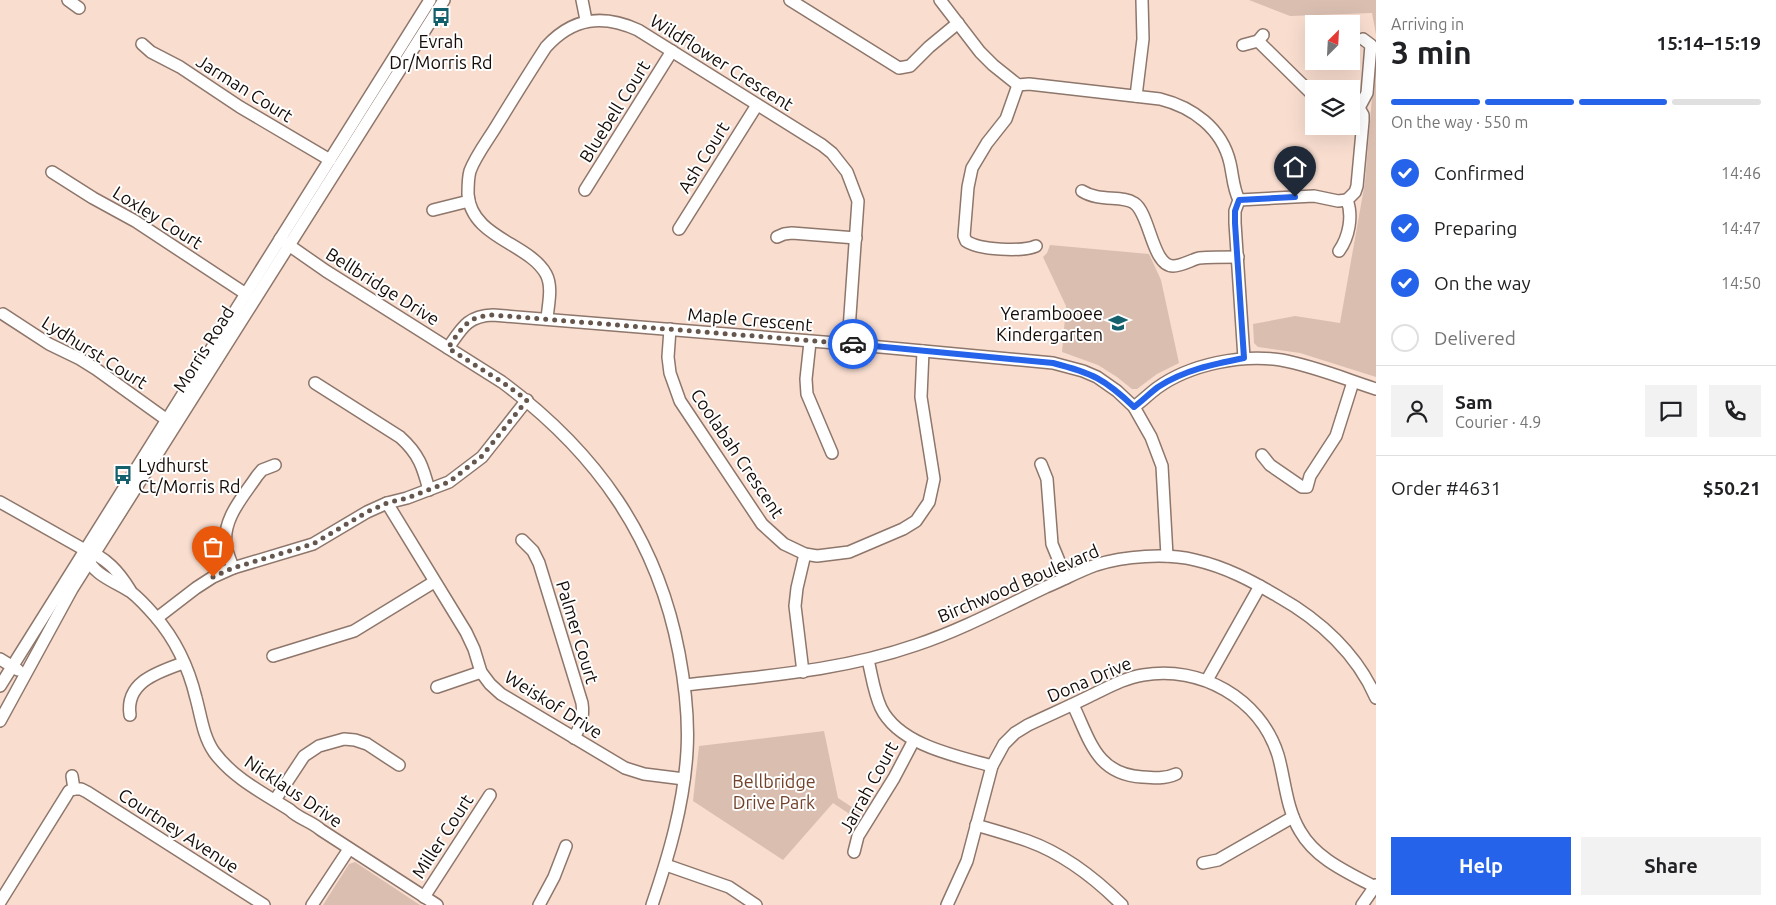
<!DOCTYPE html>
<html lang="en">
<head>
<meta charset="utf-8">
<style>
	body { margin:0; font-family:Ubuntu,sans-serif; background:#f2f2f2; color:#202124; height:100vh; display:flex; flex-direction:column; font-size:19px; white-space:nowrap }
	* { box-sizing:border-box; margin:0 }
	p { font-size:16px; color:#757577 }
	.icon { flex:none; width:28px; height:28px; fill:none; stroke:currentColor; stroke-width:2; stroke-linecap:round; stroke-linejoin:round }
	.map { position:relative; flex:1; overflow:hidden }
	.drawer { display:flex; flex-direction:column; background:#fff; width:400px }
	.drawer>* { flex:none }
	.needle { width:32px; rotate:24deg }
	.tools { position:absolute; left:1305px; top:15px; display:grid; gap:10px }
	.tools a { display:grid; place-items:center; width:55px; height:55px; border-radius:0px; background:#fff; box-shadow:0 5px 20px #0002; font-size:25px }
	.pin { position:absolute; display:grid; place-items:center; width:42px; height:42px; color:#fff; margin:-51px -21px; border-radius:50% 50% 50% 0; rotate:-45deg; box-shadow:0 0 5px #0007 }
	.pin .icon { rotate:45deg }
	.courier { position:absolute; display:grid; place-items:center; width:50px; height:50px; margin:-25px; border:4px solid #2563eb; border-radius:50%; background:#fff; color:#222; box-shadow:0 1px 6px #0007 }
	.overview em { font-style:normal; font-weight:700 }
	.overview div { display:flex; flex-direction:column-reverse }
	.overview { display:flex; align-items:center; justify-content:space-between; height:85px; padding:0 15px }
	h1 { font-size:32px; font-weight:700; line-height:38px }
	.bar { display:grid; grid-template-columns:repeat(4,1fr); gap:8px 5px; align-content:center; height:60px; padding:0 15px }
	.bar i { height:6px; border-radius:4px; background:#e0e0e0 }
	.bar .active { background:#2563eb }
	.bar p { grid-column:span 4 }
	.line { display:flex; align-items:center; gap:12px; padding:0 15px; border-top:1px solid #e0e0e0 }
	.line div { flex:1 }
	.round { display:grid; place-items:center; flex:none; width:52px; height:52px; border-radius:0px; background:#f2f2f2 }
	ol { padding:0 15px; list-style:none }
	li { display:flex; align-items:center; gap:15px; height:55px }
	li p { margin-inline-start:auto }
	li .icon { padding:5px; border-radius:50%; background:#2563eb; color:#fff; stroke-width:4 }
	li:last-child { color:#757577 }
	li i { width:28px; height:28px; border:2px solid #e0e0e0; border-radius:50% }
	.action { display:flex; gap:10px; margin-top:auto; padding:10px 15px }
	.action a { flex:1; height:58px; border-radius:0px; background:#2563eb; color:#fff; font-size:20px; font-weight:700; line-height:58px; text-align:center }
	.action a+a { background:#f2f2f2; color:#202124 }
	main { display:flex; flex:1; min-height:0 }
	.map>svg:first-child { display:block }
	.green { fill:#dabfb1 }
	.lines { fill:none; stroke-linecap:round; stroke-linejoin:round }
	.minor-casing { stroke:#8e766b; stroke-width:14 }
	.minor { stroke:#fff; stroke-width:11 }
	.done { stroke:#65564e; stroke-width:5; stroke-dasharray:0 9 }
	.route { stroke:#2563eb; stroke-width:6 }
	.labels { text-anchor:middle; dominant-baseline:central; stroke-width:4; stroke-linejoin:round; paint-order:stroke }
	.poi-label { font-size:18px; fill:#150c08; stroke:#fff }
	.street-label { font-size:18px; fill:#150c08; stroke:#fff }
	.park-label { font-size:18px; fill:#72422a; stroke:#fff }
</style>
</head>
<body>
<main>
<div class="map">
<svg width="1376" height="905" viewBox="0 0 1376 905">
	<rect width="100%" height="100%" fill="#f9ded0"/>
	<g class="green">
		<path d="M1249,0h127v35l-4,-22 -82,3z"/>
		<path d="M1376,48v329l-76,-24 -42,-6 -4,-4 -1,-19 42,-8 45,7 25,-141z"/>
		<path d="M1050,245l99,9 12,26 18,83 -22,11 -20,15h-5l-15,-12 -19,-12 -36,-13 4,-46 -23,-49 4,-4z"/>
		<path d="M824,731l14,67 23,15 -4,6 -24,-16 -50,57 -90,-59 6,-55z"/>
		<path d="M355,862l65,43h-97l26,-41z"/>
	</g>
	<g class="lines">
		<g class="minor-casing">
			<g id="minor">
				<path d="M68,0l11,8"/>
				<path d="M582,0l4,20"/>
				<path d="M790,0l109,68 11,-2 19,-19 29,-24"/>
				<path d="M940,0l40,52 13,13 25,20 11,-1 131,15c32,8 62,29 70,64 3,13 3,25 9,37l-4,11v12l9,135"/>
				<path d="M1258,41l56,55"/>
				<path d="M142,44l9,8 29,15 60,40 90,53"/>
				<path d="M1243,45l15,-4 5,-6"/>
				<path d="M1018,85l-12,34 -19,24 -15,25 -4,19 -4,49 2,5c13,9 56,11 70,5"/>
				<path d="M1136,96l7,-57 -1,-39"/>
				<path d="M52,172l41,26 42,23 111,73"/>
				<path d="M585,190l87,-139"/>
				<path d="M1082,191c17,11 40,4 52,12 16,10 18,63 39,63 9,0 18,-6 26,-8 13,-1 26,-1 39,-1"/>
				<path d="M1239,200l75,-4 24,5 9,-1"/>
				<path d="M433,210l36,-9"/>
				<path d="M679,229l78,-124"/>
				<path d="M777,237l7,-3 8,-1 64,5"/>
				<path d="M280,239l46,32 176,111c94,70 155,155 177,271 6,32 10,65 8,98 -3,53 -18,104 -35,154"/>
				<path d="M1339,251c10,-14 14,-35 8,-51l8,-8 2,-6 6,-65v-6l-4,-7 8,-15 4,-48 -8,-6"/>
				<path d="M3,314l46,30 31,15 16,10 71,51"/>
				<path d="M547,319c1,-14 6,-32 -1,-45 -17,-31 -75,-36 -78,-80 0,-7 0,-16 2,-23 6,-16 18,-31 27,-46 16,-26 32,-52 49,-78 27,-30 57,-33 92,-17l184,115 10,8 15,19 11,29 -10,143"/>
				<path d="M670,329l-2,28 2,16 10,28 82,123 22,20 21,10 12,2 32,-4 54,-23 13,-8 13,-19 5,-23 -13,-82 2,-46"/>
				<path d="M810,342l-4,37 1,15 25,59"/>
				<path d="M448,348c14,-20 19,-32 45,-33l355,29 205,19 30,8 14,6 20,14 17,16 17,30 11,29 5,90"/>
				<path d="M315,383l85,54c19,17 23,30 29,53"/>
				<path d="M1134,407c8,-6 15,-13 23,-19 33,-24 85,-34 124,-28 33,6 64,19 95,29"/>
				<path d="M1262,455l8,10 32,22h5l3,-11 26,-40 17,-54"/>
				<path d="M1041,464l6,15 5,65 14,34"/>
				<path d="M0,502l85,48c21,7 34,22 45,40"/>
				<path d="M387,503l79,129 8,17 7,23 9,12 11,10 124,74 19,6 40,5"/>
				<path d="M522,540l11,11 6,12 43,140c2,14 -1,22 -8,35"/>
				<path d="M87,557c6,18 29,25 44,35 9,7 17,16 24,24 20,23 34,53 41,82 5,18 7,38 18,54 19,26 49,41 76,58 9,9 21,11 31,20l116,75"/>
				<path d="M233,568c-2,-7 -6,-15 -7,-22 -4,-27 17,-49 31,-70l5,-6 13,-5"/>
				<path d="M157,618l39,-30 17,-11 20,-9 80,-24 54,-32 20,-9 20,-5 42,-16 33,-25 45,-57"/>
				<path d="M273,656l81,-25 80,-49"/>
				<path d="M0,659l18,11"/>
				<path d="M868,660c4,16 6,33 13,48 18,37 75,48 111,58"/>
				<path d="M803,672l-8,-66 2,-18 8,-34"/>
				<path d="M1207,680l53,-94"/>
				<path d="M685,685c78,-9 156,-14 231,-40 45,-15 88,-38 130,-58 17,-7 33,-16 50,-22 28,-9 70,-12 99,-5 31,7 57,21 84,37 41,23 78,57 97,101"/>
				<path d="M0,686l430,-686"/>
				<path d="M437,687l44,-15"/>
				<path d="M1073,705c17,35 23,69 69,72 12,1 23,2 34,-3"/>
				<path d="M130,715c-5,-33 28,-43 53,-52"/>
				<path d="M0,721l72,-132 372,-589"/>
				<path d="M72,776l2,13"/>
				<path d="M74,789h7l6,3 177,113"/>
				<path d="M275,800l29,-44 15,-10 25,-7 11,1 12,4 32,21"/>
				<path d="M976,825c17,5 35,10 52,16 36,13 67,37 94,64"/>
				<path d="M854,852l4,-16 36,-58 20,-38"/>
				<path d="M1203,863l15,-3 75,-43"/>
				<path d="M666,865l63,22 27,18"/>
				<path d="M424,897l66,-102"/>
				<path d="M0,902l66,-106 3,-5 5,-2"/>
				<path d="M312,905l37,-56"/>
				<path d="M539,905l15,-28 12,-31"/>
				<path d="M947,905l20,-44 25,-95 12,-22 11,-11 13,-8c21,-10 42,-19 62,-29 17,-8 34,-18 53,-21 57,-10 117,23 135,80 7,24 8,53 22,76 16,28 47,41 75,56"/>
				<path d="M1362,905l14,-20"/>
			</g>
		</g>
		<use href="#minor" class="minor"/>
	</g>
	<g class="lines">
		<path class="done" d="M213,577l20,-9 80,-24 54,-32 20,-9 20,-5 42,-16 33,-26 45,-56 -25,-18 -54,-34c14,-20 19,-32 45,-33l360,29"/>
		<path class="route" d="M853,344l200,19c39,10 52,16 81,44 8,-6 16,-14 24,-20 26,-17 56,-23 86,-29l-9,-135v-12l4,-11 56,-3"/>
	</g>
	<defs>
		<g id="bus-bare" transform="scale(1.5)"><path d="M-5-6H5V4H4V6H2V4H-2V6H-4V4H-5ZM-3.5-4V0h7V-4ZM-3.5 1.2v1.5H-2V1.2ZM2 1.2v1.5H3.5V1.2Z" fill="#15606d" stroke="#fff" stroke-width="2.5" paint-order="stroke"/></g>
		<g id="school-bare" transform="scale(1.5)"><path d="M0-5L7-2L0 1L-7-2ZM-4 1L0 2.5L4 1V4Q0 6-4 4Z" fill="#15606d" stroke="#fff" stroke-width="2.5" paint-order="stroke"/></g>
	</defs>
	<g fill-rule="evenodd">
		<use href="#bus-bare" x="441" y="17"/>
		<use href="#school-bare" x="1118" y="323"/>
		<use href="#bus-bare" x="123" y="475"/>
	</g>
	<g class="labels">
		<g class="poi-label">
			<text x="441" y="41">Evrah<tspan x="441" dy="21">Dr/Morris Rd</tspan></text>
			<text x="1103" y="313" text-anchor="end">Yerambooee<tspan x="1103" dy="21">Kindergarten</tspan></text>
			<text x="138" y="465" text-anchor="start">Lydhurst<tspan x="138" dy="21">Ct/Morris Rd</tspan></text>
		</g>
		<g class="street-label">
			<text transform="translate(722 62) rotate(32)">Wildflower Crescent</text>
			<text transform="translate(245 88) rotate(32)">Jarman Court</text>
			<text transform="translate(614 111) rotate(-58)">Bluebell Court</text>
			<text transform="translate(703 157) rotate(-58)">Ash Court</text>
			<text transform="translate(158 217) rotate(32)">Loxley Court</text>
			<text transform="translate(383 286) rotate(32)">Bellbridge Drive</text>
			<text transform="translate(750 319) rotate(5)">Maple Crescent</text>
			<text transform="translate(203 349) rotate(-58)">Morris Road</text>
			<text transform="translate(95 352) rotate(32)">Lydhurst Court</text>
			<text transform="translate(738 453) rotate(56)">Coolabah Crescent</text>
			<text transform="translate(1018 583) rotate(-23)">Birchwood Boulevard</text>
			<text transform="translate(578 632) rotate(73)">Palmer Court</text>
			<text transform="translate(1089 679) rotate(-23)">Dona Drive</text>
			<text transform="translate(554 704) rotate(32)">Weiskof Drive</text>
			<text transform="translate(868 787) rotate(-61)">Jarrah Court</text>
			<text transform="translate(294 791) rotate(34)">Nicklaus Drive</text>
			<text transform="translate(179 830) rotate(33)">Courtney Avenue</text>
			<text transform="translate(442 836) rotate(-57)">Miller Court</text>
		</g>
		<g class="park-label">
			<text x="774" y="781">Bellbridge<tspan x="774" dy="21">Drive Park</tspan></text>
		</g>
	</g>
</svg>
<div class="tools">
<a><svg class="needle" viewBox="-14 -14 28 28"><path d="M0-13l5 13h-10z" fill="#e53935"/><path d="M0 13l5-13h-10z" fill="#757577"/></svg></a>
<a><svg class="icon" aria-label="layers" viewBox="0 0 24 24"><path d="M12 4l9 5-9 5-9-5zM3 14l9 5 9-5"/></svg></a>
</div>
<div class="pin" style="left:213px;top:577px;background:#ea580c"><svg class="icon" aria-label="bag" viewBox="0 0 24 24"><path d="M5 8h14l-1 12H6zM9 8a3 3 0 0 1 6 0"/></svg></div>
<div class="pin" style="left:1295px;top:197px;background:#1f2937"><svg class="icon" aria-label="home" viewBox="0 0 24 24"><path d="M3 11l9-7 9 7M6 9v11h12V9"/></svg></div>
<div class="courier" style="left:853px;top:344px"><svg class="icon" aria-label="car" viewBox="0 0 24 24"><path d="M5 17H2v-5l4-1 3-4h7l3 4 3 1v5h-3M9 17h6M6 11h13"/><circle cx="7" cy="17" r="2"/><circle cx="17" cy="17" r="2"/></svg></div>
</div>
<section class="drawer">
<div class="overview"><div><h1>3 min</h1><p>Arriving in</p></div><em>15:14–15:19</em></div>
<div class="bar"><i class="active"></i><i class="active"></i><i class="active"></i><i></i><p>On the way · 550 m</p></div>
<ol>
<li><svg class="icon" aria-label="check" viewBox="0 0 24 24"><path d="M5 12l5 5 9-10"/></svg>Confirmed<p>14:46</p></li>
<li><svg class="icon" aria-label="check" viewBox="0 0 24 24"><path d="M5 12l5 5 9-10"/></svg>Preparing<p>14:47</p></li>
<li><svg class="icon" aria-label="check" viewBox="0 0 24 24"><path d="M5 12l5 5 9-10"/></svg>On the way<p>14:50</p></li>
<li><i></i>Delivered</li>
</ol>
<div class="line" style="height:90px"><a class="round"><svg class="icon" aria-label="person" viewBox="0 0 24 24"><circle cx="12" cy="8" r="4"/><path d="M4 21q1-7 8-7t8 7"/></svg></a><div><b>Sam</b><p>Courier · 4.9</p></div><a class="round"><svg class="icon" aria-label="chat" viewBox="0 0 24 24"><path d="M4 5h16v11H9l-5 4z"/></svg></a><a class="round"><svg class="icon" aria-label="phone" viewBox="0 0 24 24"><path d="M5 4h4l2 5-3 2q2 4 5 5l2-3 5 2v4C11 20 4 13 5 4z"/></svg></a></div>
<div class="line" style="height:65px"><div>Order #4631</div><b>$50.21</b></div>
<div class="action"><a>Help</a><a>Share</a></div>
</section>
</main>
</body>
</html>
